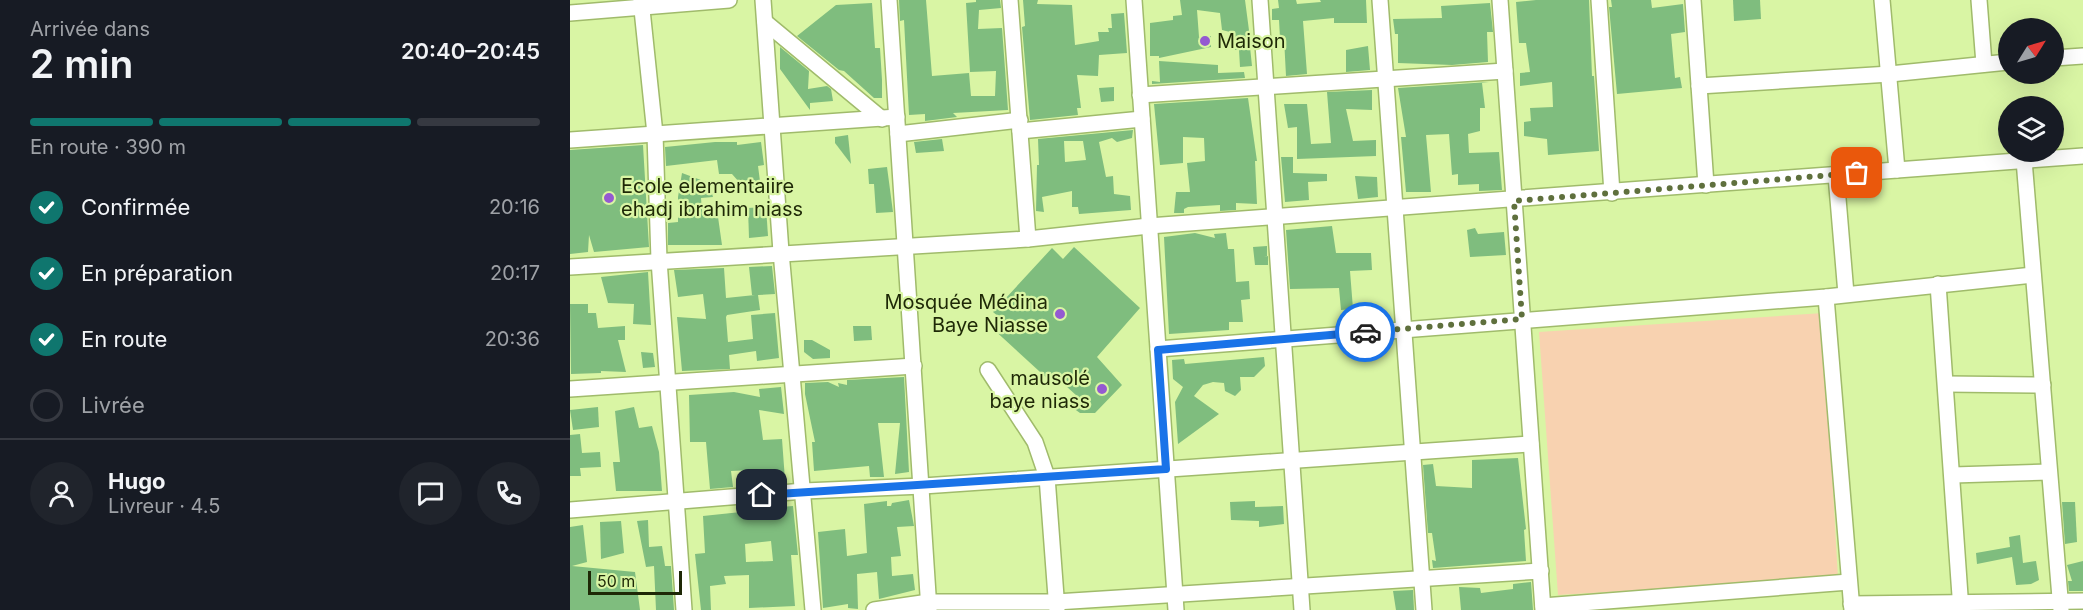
<!DOCTYPE html>
<html lang="fr">
<head>
<meta charset="utf-8">
<style>
	body { margin:0; font-family:Inter,sans-serif; background:#20242c; color:#f1f3f6; height:100vh; display:flex; flex-direction:column; font-size:22px; white-space:nowrap }
	* { box-sizing:border-box; margin:0 }
	p { font-size:20px; color:#9ea1a6 }
	.icon { flex:none; width:33px; height:33px; fill:none; stroke:currentColor; stroke-width:2; stroke-linecap:round; stroke-linejoin:round }
	.map { position:relative; flex:1; overflow:hidden }
	.side { display:flex; flex-direction:column; background:#171b24; width:570px }
	.side>* { flex:none }
	.needle { width:39px; rotate:53deg }
	.buttons { position:absolute; left:1428px; top:18px; display:grid; gap:12px }
	.buttons a { display:grid; place-items:center; width:66px; height:66px; border-radius:50%; background:#171b24; box-shadow:0 6px 24px #0002; font-size:30px }
	.scale { position:absolute; left:18px; bottom:15px; width:94px; box-sizing:border-box; padding-left:6px; border:3px solid #1e2806; border-top:0; font-size:16px; line-height:21px; white-space:nowrap; color:#1e2806; -webkit-text-stroke:4px #d9f5a4; paint-order:stroke }
	.pin { position:absolute; display:grid; place-items:center; width:51px; height:51px; color:#fff; margin:-26px; border-radius:12px; box-shadow:0 3px 9px #0006 }
	.courier { position:absolute; display:grid; place-items:center; width:60px; height:60px; margin:-30px; border:4px solid #1a73e8; border-radius:50%; background:#fff; color:#222; box-shadow:0 2px 8px #0007 }
	.summary em { font-style:normal; font-weight:600 }
	.summary div { display:flex; flex-direction:column-reverse }
	.summary { display:flex; align-items:center; justify-content:space-between; height:102px; padding:0 30px }
	h1 { font-size:39px; font-weight:600; line-height:45px }
	.bar { display:grid; grid-template-columns:repeat(4,1fr); gap:9px 6px; align-content:center; height:72px; padding:0 30px }
	.bar i { height:8px; border-radius:4px; background:#363941 }
	.bar .selected { background:#0f766e }
	.bar p { grid-column:span 4 }
	.line { display:flex; align-items:center; gap:15px; padding:0 30px; border-top:2px solid #363941 }
	.line div { flex:1 }
	.round { display:grid; place-items:center; flex:none; width:63px; height:63px; border-radius:32px; background:#20242c }
	ol { padding:0 30px; list-style:none }
	li { display:flex; align-items:center; gap:18px; height:66px }
	li p { margin-inline-start:auto }
	li .icon { padding:6px; border-radius:50%; background:#0f766e; color:#fff; stroke-width:4 }
	li:last-child { color:#9ea1a6 }
	li i { width:33px; height:33px; border:3px solid #363941; border-radius:50% }
	main { display:flex; flex:1; min-height:0 }
	.map>svg:first-child { display:block }
	.green { fill:#f8d2b0 }
	.building { fill:#7fbd7e; fill-rule:evenodd }
	.lines { fill:none; stroke-linecap:round; stroke-linejoin:round }
	.minor-casing { stroke:#a0bb6b; stroke-width:18 }
	.minor { stroke:#fff; stroke-width:15 }
	.done { stroke:#5f703d; stroke-width:6; stroke-dasharray:0 10.8 }
	.route { stroke:#1a73e8; stroke-width:8 }
	.poi-dot { fill:#945ad1; stroke:#d9f5a4; stroke-width:2 }
	.labels { text-anchor:middle; dominant-baseline:central; stroke-width:4.5; stroke-linejoin:round; paint-order:stroke }
	.poi-label { font-size:20px; fill:#1e2806; stroke:#d9f5a4; text-anchor:start }
</style>
</head>
<body>
<main>
<section class="side">
<div class="summary"><div><h1>2 min</h1><p>Arrivée dans</p></div><em>20:40–20:45</em></div>
<div class="bar"><i class="selected"></i><i class="selected"></i><i class="selected"></i><i></i><p>En route · 390 m</p></div>
<ol>
<li><svg class="icon" aria-label="check" viewBox="0 0 24 24"><path d="M5 12l5 5 9-10"/></svg>Confirmée<p>20:16</p></li>
<li><svg class="icon" aria-label="check" viewBox="0 0 24 24"><path d="M5 12l5 5 9-10"/></svg>En préparation<p>20:17</p></li>
<li><svg class="icon" aria-label="check" viewBox="0 0 24 24"><path d="M5 12l5 5 9-10"/></svg>En route<p>20:36</p></li>
<li><i></i>Livrée</li>
</ol>
<div class="line" style="height:108px"><a class="round"><svg class="icon" aria-label="person" viewBox="0 0 24 24"><circle cx="12" cy="8" r="4"/><path d="M4 21q1-7 8-7t8 7"/></svg></a><div><b>Hugo</b><p>Livreur · 4.5</p></div><a class="round"><svg class="icon" aria-label="chat" viewBox="0 0 24 24"><path d="M4 5h16v11H9l-5 4z"/></svg></a><a class="round"><svg class="icon" aria-label="phone" viewBox="0 0 24 24"><path d="M5 4h4l2 5-3 2q2 4 5 5l2-3 5 2v4C11 20 4 13 5 4z"/></svg></a></div>
</section>
<div class="map">
<svg width="1513" height="610" viewBox="0 0 1513 610">
	<rect width="100%" height="100%" fill="#d9f5a4"/>
	<path class="green" d="M1253,313l15,265 -280,17 -19,-263z"/>
	<g class="building">
		<path d="M329,0h27l6,76 37,-3 2,23h24l1,-25 -26,1 -4,-69 10,-1v-2h24l1,8 -22,2 -1,19 24,-1 6,82 -55,3 4,4 -32,4v-7l-16,1 -5,-95 -4,1z"/>
		<path d="M453,0h15l-1,4 35,1 3,40 24,-4 -1,-9h11l-1,-4h4l-1,-14 13,-1 3,40 -28,2 -1,21 -21,-1 4,33h-4l1,7 -48,5 -8,-93 3,-1z"/>
		<path d="M610,0h65l5,38 3,1v7l-3,1 2,19 -12,1 -1,-17h-4l-1,-17 -12,-3 -2,-17 -23,-3 2,27 12,-1v11l-52,11v-2h-9v-33l23,-3v-4l9,-1z"/>
		<path d="M708,0h18l1,4 24,-2 -1,-2h46l1,23h-33v-5l-31,3 4,53 -21,2 -2,-38h-4l-1,-18h-7v-11l7,-1z"/>
		<path d="M966,0h53l3,76h2l5,75 -51,4 -1,-16 -23,-3v-14l7,-1 -1,-13 23,-1 -1,-25 -32,4v-13l10,-1 -4,-29h-7l-3,-41z"/>
		<path d="M1041,0h40l1,8 31,-4 2,28 -14,2 4,44 5,-1 2,11 -65,6 -8,-87h3z"/>
		<path d="M1163,0h27l1,19 -27,2z"/>
		<path d="M302,3l3,45h5l2,32v18h-8l-30,-27 -5,-1 -42,-34 39,-31z"/>
		<path d="M920,3l3,29h-6l1,30 -36,3 -54,-2v-29h-3l-2,-15 49,-1 -1,-12z"/>
		<path d="M798,46l2,24 -24,2v-22z"/>
		<path d="M210,47l29,24 -1,18 19,-3 4,3 2,12 -23,2v7l-30,-41z"/>
		<path d="M589,61l59,4v8l26,-1 1,6 -93,6v-3l8,1z"/>
		<path d="M919,82l-7,1 3,25h-5v23l-12,3 1,19 30,-1 3,38 -23,1v-7l-21,1v-11l-6,1 -3,-41 -23,1 5,57h-25l-5,-55h5l-8,-49z"/>
		<path d="M544,87v14l-13,1 -2,-14z"/>
		<path d="M802,90v20l-26,-1 7,32 23,-1v16l-79,3v-32l-9,1 -4,-24h23l4,40 20,-1 -4,-51z"/>
		<path d="M678,98l9,63h-2l2,43 -21,-1v7l-16,1v-6l-32,2 -4,2v4h-10l2,-21h14l-3,-29 18,-2 -1,-23 -21,-1v26l-23,2 -6,-61z"/>
		<path d="M563,130l-1,8 -15,4 -5,-4 -13,4 7,35 7,-1 1,18 16,2 1,14 -52,4 -1,-7h-6v-16l-30,6 2,15 -8,-1 1,-46h2l-1,-26zM494,141h19l3,19 -21,2z"/>
		<path d="M278,135l3,29 -16,-21v-6z"/>
		<path d="M372,139l2,12 -28,2 -2,-11z"/>
		<path d="M145,142h22v3l24,-3 3,23 -6,1 3,23 -14,2 -15,-17h-13l-2,-14 -51,6 -1,-19z"/>
		<path d="M73,145l6,102 -55,5 -5,-17 -1,17 -18,2v-104z"/>
		<path d="M711,157h12v16l34,1v7l-19,1 1,18 -24,2z"/>
		<path d="M317,167l6,45 -17,1 -2,-29h-5l-1,-15z"/>
		<path d="M112,173l27,10 4,14 -12,1 1,13 15,-1 5,35h-54v-22l10,-1v-25z"/>
		<path d="M785,176l22,1 1,20 -20,2z"/>
		<path d="M196,207l2,29 -19,2 -1,-30z"/>
		<path d="M762,226l4,27h35l1,17 -22,1 3,38 -12,1 -2,-22 -49,1 -4,-59z"/>
		<path d="M905,228l3,6 26,-2 2,23 -36,2 -3,-27z"/>
		<path d="M625,233l20,5 -1,-4 12,-1 2,16h6l2,33 13,-1 1,18 -9,1 2,22h-14v8l-60,4 -5,-97z"/>
		<path d="M697,246v10l-3,1 4,-1v9h-13l-2,-18z"/>
		<path d="M504,247l66,61 -43,49 25,28 -27,28h-15l-11,-8 8,-9 -21,-19 -5,5 -60,-55 8,-10 -6,-5 59,-64 11,11z"/>
		<path d="M202,266l3,28 -17,1 2,15 -33,5 -1,2 2,25 25,-3 -2,-24 24,-2 4,45 -22,3 -1,-10 -27,4 1,14 -48,2 -5,-54 29,2 -3,-25 -25,3 -4,-27 50,-2 2,30 29,-3h-3l-3,-28z"/>
		<path d="M78,272l3,53 -18,-1 1,-20 -26,-1 -7,-26z"/>
		<path d="M0,304h18v9h8l2,15 27,-2v14h-7l8,32 -25,-1v2l-30,1z"/>
		<path d="M283,326h18l1,14 -18,1z"/>
		<path d="M234,340h8l18,10v8l-17,1 -9,-7z"/>
		<path d="M71,352l12,1 2,14 -12,1z"/>
		<path d="M694,357l1,9 -11,11h-14l1,13 -6,6 -10,-5 -1,-8 -11,-1 -10,3 -9,11 25,18 -41,30 -3,-42 8,-15 -10,-8 -1,-19 12,-1 1,5z"/>
		<path d="M334,377l5,95 -14,2 5,-51h-22l6,54h-14l-1,-11 -55,5 -2,-29h3l-10,-48v-11l23,-1 11,5 -1,-4 9,2v-5z"/>
		<path d="M211,387l3,27 -25,-4 4,30 19,-1 3,41 -32,3 -1,-13 -21,1 2,16 -23,2 -4,-47h-16l-1,-47 45,-3 26,5 -1,-8z"/>
		<path d="M28,407l1,20 -26,3 -3,-20z"/>
		<path d="M64,407l5,21 13,-2 7,26 3,39h-46l-3,-29h7l-5,-51z"/>
		<path d="M10,434l2,19 18,-1 1,15 -21,1 1,8h-11v-41z"/>
		<path d="M948,458l8,71 -2,1 2,31 -93,7 -1,-8 4,1 -4,-28h-4l-5,-68 10,-1 3,22 36,2v-28z"/>
		<path d="M339,500l5,26 -17,1 4,29 -10,1 1,19 21,-2 2,16 -36,9 -2,-27 -20,2 1,35 -10,-1v-4l-25,4 -5,-76 27,-3 2,27 20,-3 -3,-49 23,-3v5h4l1,-3z"/>
		<path d="M685,501v6l28,-1 1,18 -25,3v-6l-28,-1 -1,-18z"/>
		<path d="M1492,502h13l2,40 -12,2z"/>
		<path d="M223,506l5,49h-7l4,51 -46,2v-33l-25,1 2,8 -16,2 1,24h-10l-6,-56 10,-1 -2,-37 38,-4 1,5 26,-9zM201,541l2,20 -27,1 -1,-18z"/>
		<path d="M78,520l1,27 13,-1 3,20h6l3,44h-18l-2,-44 -8,1 -9,-46z"/>
		<path d="M51,521l3,32 -23,6 -1,-37z"/>
		<path d="M13,525l4,37 -15,4 63,6 5,38h-70v-83z"/>
		<path d="M1450,535l3,28 13,-2 3,19 -8,4 -15,1 -4,-28 -35,7 -1,-11 34,-6 -1,-10z"/>
		<path d="M1513,561v30h-14l-1,-10h4l-5,-16z"/>
		<path d="M961,582l2,28h-72l-2,-23 21,1 1,5 32,-4v-5z"/>
		<path d="M843,590l1,20h-18l-3,-19z"/>
	</g>
	<g class="lines">
		<g class="minor-casing">
			<g id="minor">
				<path d="M71,0l14,134 4,126 25,350"/>
				<path d="M193,0l18,252 32,358"/>
				<path d="M319,0l40,610"/>
				<path d="M440,0l18,239"/>
				<path d="M564,0l42,610"/>
				<path d="M690,0l42,610"/>
				<path d="M810,0l44,610"/>
				<path d="M930,0l43,610"/>
				<path d="M1029,0l13,193"/>
				<path d="M1123,0l13,185"/>
				<path d="M1312,0l15,170"/>
				<path d="M1409,0l5,64"/>
				<path d="M0,13l159,-13"/>
				<path d="M195,22l117,97"/>
				<path d="M1484,58l29,-2"/>
				<path d="M1129,86l191,-12 118,-12"/>
				<path d="M570,95l365,-24"/>
				<path d="M450,131l122,-12"/>
				<path d="M328,134l122,-14"/>
				<path d="M0,140l327,-23"/>
				<path d="M1454,160l37,450"/>
				<path d="M1266,175l10,119"/>
				<path d="M0,267l458,-28 121,-13 934,-70"/>
				<path d="M1368,284l23,326"/>
				<path d="M1256,297l26,313"/>
				<path d="M588,349l668,-52 207,-22"/>
				<path d="M418,370l47,72 12,35 10,133"/>
				<path d="M1376,384l97,1"/>
				<path d="M0,389l344,-23"/>
				<path d="M1383,475l96,-3"/>
				<path d="M0,510l234,-19 119,-5 608,-42"/>
				<path d="M1281,604l232,-3"/>
				<path d="M973,606l306,-24"/>
				<path d="M304,610l55,-8h127l485,-31"/>
			</g>
		</g>
		<use href="#minor" class="minor"/>
	</g>
	<g class="lines">
		<path class="done" d="M795,332l157,-13 -8,-118 343,-28"/>
		<path class="route" d="M192,495l404,-26 -8,-119 207,-18"/>
	</g>
	<g class="poi-dot">
		<circle cx="635" cy="41" r="6"/>
		<circle cx="39" cy="198" r="6"/>
		<circle cx="490" cy="314" r="6"/>
		<circle cx="532" cy="389" r="6"/>
	</g>
	<g class="labels">
		<g class="poi-label">
			<text x="647" y="41">Maison</text>
			<text x="51" y="186">Ecole elementaiire<tspan x="51" dy="23">ehadj ibrahim niass</tspan></text>
			<text x="478" y="302" text-anchor="end">Mosquée Médina<tspan x="478" dy="23">Baye Niasse</tspan></text>
			<text x="520" y="378" text-anchor="end">mausolé<tspan x="520" dy="23">baye niass</tspan></text>
		</g>
	</g>
</svg>
<div class="buttons">
<a><svg class="needle" viewBox="-14 -14 28 28"><path d="M0-13l5 13h-10z" fill="#e53935"/><path d="M0 13l5-13h-10z" fill="#9ea1a6"/></svg></a>
<a><svg class="icon" aria-label="layers" viewBox="0 0 24 24"><path d="M12 4l9 5-9 5-9-5zM3 14l9 5 9-5"/></svg></a>
</div>
<div class="scale">50 m</div>
<div class="pin" style="left:1287px;top:173px;background:#ea580c"><svg class="icon" aria-label="bag" viewBox="0 0 24 24"><path d="M5 8h14l-1 12H6zM9 8a3 3 0 0 1 6 0"/></svg></div>
<div class="pin" style="left:192px;top:495px;background:#1f2937"><svg class="icon" aria-label="home" viewBox="0 0 24 24"><path d="M3 11l9-7 9 7M6 9v11h12V9"/></svg></div>
<div class="courier" style="left:795px;top:332px"><svg class="icon" aria-label="car" viewBox="0 0 24 24"><path d="M5 17H2v-5l4-1 3-4h7l3 4 3 1v5h-3M9 17h6M6 11h13"/><circle cx="7" cy="17" r="2"/><circle cx="17" cy="17" r="2"/></svg></div>
</div>
</main>
</body>
</html>
